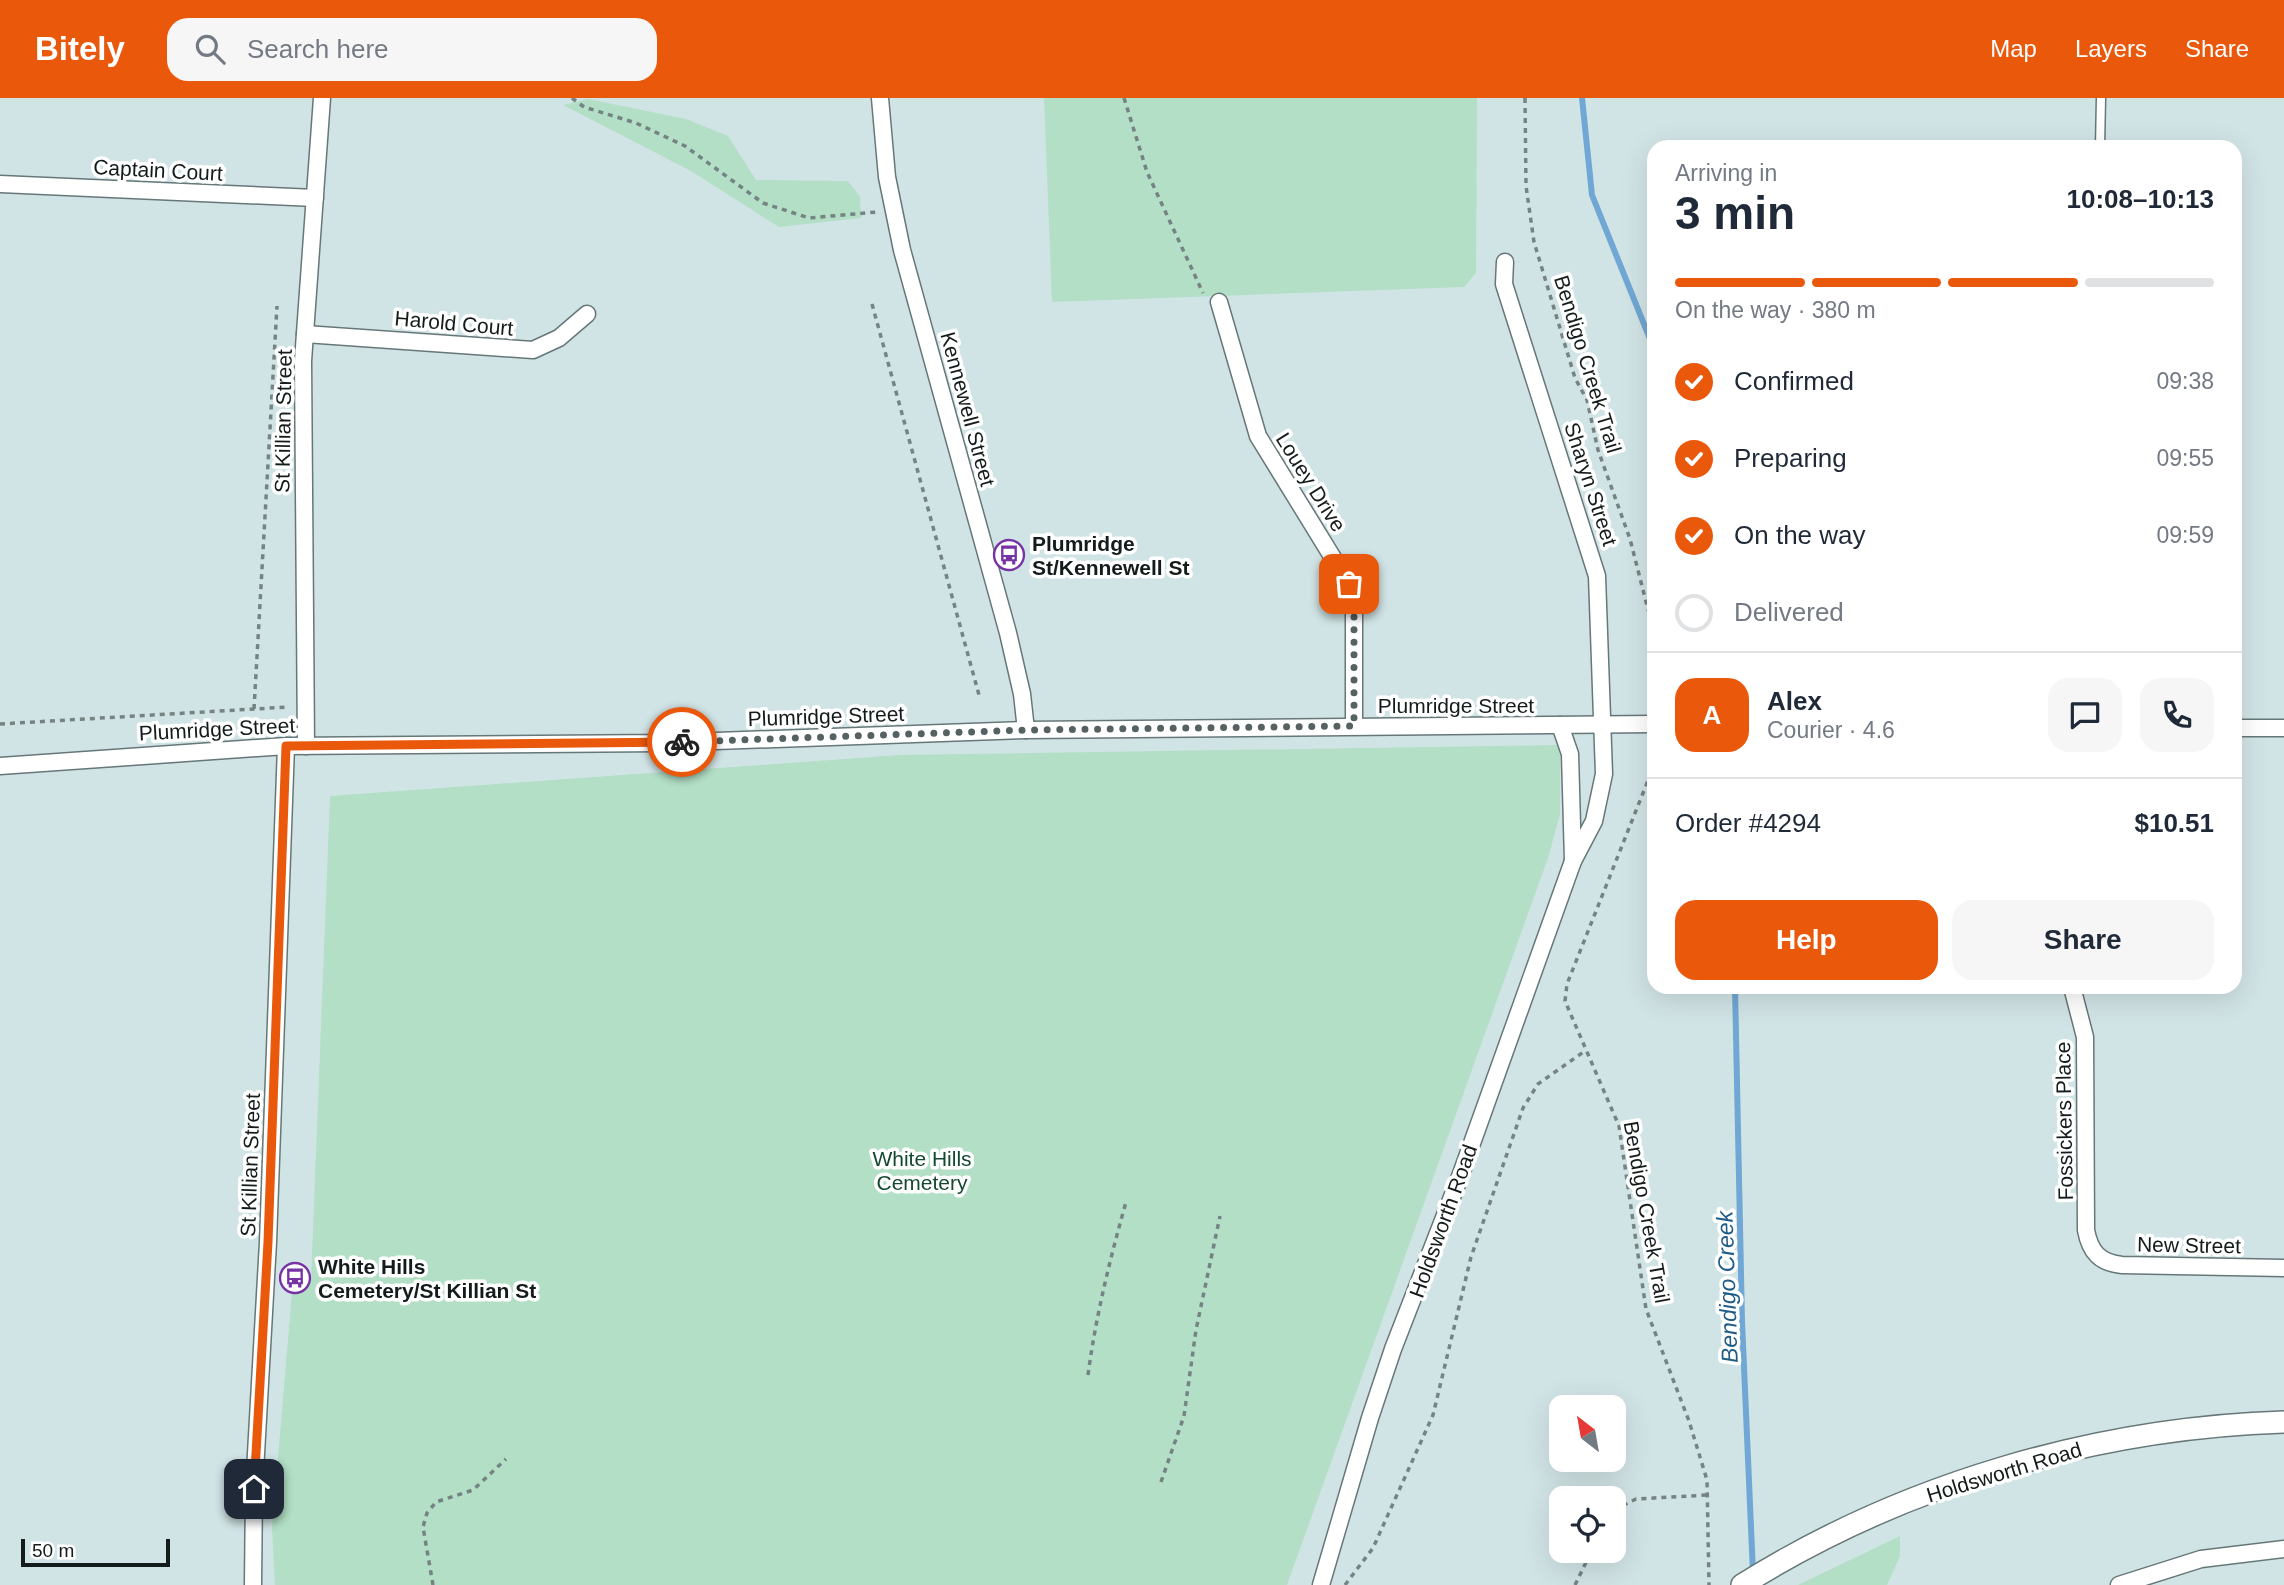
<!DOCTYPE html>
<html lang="en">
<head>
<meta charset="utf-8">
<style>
	body { margin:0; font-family:Helvetica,sans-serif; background:#f6f6f7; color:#1f2937; height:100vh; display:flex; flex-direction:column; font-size:26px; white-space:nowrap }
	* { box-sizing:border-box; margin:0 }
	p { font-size:23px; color:#747a83 }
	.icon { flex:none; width:38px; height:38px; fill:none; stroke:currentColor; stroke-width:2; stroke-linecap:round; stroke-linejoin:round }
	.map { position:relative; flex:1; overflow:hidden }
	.side { position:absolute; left:1647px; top:42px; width:595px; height:854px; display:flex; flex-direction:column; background:#fff; border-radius:21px; box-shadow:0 7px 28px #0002 }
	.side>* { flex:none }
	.needle { width:46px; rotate:329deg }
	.buttons { position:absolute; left:1549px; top:1297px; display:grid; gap:14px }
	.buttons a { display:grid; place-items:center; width:77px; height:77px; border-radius:14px; background:#fff; box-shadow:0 7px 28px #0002; font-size:35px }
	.scale { position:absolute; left:21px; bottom:18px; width:149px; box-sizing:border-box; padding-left:7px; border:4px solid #141b1b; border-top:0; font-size:19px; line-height:24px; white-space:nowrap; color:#141b1b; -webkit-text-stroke:5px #fff; paint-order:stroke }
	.pin { position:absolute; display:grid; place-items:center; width:60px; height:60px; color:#fff; margin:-30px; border-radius:14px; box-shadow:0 4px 10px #0006 }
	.courier { position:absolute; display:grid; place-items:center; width:70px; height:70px; margin:-35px; border:5px solid #ea580c; border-radius:50%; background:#fff; color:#222; box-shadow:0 2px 9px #0007 }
	.headline em { font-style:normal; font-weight:700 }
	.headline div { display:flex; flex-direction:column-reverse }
	.headline { display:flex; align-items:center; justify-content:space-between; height:119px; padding:0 28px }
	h1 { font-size:46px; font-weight:700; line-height:52px }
	.bar { display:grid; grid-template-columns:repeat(4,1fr); gap:10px 7px; align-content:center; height:84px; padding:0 28px }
	.bar i { height:9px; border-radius:5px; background:#e0e1e3 }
	.bar .selected { background:#ea580c }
	.bar p { grid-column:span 4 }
	.line { display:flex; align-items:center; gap:18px; padding:0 28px; border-top:2px solid #e0e1e3 }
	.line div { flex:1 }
	.round { display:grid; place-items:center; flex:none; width:74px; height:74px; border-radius:21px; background:#f6f6f7 }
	ol { padding:0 28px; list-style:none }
	li { display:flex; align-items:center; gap:21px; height:77px }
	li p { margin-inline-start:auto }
	li .icon { padding:7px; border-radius:50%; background:#ea580c; color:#fff; stroke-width:4 }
	li:last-child { color:#747a83 }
	li i { width:38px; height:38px; border:4px solid #e0e1e3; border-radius:50% }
	.action { display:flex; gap:14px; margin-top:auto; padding:14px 28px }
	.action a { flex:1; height:80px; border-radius:21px; background:#ea580c; color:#fff; font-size:28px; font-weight:700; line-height:80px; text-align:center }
	.action a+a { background:#f6f6f7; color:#1f2937 }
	header { display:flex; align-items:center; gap:42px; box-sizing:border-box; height:98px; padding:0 35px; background:#ea580c; color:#fff }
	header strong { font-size:33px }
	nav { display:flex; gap:38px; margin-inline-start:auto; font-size:24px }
	.search { width:490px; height:63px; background:#f6f6f7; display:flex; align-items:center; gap:18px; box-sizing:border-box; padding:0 24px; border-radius:21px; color:#747a83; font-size:26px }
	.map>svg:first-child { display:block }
	.green { fill:#b2dfc5 }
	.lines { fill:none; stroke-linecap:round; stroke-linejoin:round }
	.stream { stroke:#70a7d4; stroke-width:6 }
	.service-casing { stroke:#667778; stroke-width:11 }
	.minor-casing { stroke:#667778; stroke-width:19 }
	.secondary-casing { stroke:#667778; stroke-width:24 }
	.path { stroke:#768383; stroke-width:3.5; stroke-dasharray:5 5; stroke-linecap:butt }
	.service { stroke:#fff; stroke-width:8 }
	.minor { stroke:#fff; stroke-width:16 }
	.secondary { stroke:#fff; stroke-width:21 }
	.done { stroke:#566162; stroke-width:7; stroke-dasharray:0 12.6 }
	.route { stroke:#ea580c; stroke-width:9 }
	.labels { text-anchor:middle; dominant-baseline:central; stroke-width:7; stroke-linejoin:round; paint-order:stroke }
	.street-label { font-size:21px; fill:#141b1b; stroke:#fff }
	.poi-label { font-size:21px; font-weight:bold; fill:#141b1b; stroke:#fff; text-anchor:start }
	.park-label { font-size:21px; fill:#124930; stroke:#fff }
	.water-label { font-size:23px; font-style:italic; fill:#205c88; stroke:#fff }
</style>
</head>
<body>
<header>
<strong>Bitely</strong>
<div class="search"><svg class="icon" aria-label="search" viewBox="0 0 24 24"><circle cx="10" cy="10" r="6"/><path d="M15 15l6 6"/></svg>Search here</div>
<nav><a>Map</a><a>Layers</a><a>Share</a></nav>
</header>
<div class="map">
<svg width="2284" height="1487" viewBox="0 0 2284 1487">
	<rect width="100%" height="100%" fill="#d1e4e5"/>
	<g class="green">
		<path d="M1044,0h433l-1,175 -12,14 -412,15z"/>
		<path d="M588,1l98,20 42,17 28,44 92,1 12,16 1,21 -82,9 -88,-56 -128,-66z"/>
		<path d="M1560,647v69l-12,44 -261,727h-1012l-3,-57 21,-247h18l19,-485 570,-41z"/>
		<path d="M1900,1438v20l-13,29h-89z"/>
	</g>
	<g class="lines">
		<g class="stream">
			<path d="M1582,0l10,97 62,154"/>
			<path d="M1735,889l7,334 11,252"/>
		</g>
		<g class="service-casing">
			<path id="service" d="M2100,49l1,-49"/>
		</g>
		<g class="minor-casing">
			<g id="minor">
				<path d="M880,0l7,79 15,73 106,383 14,61 4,36"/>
				<path d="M0,86l315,14"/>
				<path d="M1219,204l39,134 91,148 5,26v116"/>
				<path d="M305,236l228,16 26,-12 28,-24"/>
				<path d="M1560,627l10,29 3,107"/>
				<path d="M2235,630h49"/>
				<path d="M306,648l-3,-385 19,-263"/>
				<path d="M0,668l286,-20 376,-3 364,-13 628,-6"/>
				<path d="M2072,889l13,50 1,193c4,22 14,33 36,35l162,3"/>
				<path d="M253,1487l1,-96 14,-247 18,-496"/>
				<path d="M1321,1487l49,-167 23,-69 68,-175 112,-313 21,-40 10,-47 -7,-198 -93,-292 1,-22"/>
				<path d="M2119,1487l82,-26 83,-10"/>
			</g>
		</g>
		<g class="secondary-casing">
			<path id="secondary" d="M1742,1487c161,-101 353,-157 542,-163"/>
		</g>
		<g class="path">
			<path d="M572,0l12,9 52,16 49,23 78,57 46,15 68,-6"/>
			<path d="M1124,0l23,74 56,121"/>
			<path d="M1525,0l1,88 8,56 41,136 12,22 11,50 32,89 24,94"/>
			<path d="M872,206l107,391"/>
			<path d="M1649,608l5,-35"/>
			<path d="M254,611l23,-403"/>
			<path d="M0,626l288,-17"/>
			<path d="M1650,644l-1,36 -82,206 -2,17 54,125 27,183 43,112 18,59 2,105"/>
			<path d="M1088,1277c8,-60 22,-116 38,-173"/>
			<path d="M1161,1384l23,-66 12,-86 24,-114"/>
			<path d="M1614,1412l22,-11 72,-4"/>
			<path d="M433,1487l-10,-58 4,-14 9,-11 37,-12 33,-31"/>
			<path d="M1345,1487l28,-37 60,-133 38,-158 52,-149 15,-24 47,-33"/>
			<path d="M1575,1487l17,-35"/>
		</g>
		<use href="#service" class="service"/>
		<use href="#minor" class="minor"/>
		<use href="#secondary" class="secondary"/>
	</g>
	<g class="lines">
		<path class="done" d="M682,644l344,-12 328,-4v-116l-5,-26"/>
		<path class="route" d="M254,1391l14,-247 18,-496 396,-4"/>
	</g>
	<defs>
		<g id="bus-ring" transform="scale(1.575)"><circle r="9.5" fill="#fff" stroke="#7732a6" stroke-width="1.5"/><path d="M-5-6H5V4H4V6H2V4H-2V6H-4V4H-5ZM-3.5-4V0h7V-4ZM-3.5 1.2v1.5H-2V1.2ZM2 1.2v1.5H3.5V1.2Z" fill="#7732a6"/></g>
	</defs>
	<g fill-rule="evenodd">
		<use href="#bus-ring" x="1009" y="457"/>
		<use href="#bus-ring" x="295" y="1180"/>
	</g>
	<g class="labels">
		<g class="street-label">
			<text transform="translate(158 72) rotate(3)">Captain Court</text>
			<text transform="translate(454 225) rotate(5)">Harold Court</text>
			<text transform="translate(1588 266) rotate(73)">Bendigo Creek Trail</text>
			<text transform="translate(968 311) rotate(75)">Kennewell Street</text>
			<text transform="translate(283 323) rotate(-89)">St Killian Street</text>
			<text transform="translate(1311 384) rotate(58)">Louey Drive</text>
			<text transform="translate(1591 386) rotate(72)">Sharyn Street</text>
			<text x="1456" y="607">Plumridge Street</text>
			<text transform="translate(826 618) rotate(-2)">Plumridge Street</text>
			<text transform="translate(217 631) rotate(-3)">Plumridge Street</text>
			<text transform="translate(2064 1023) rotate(-91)">Fossickers Place</text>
			<text transform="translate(250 1067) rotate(-88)">St Killian Street</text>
			<text transform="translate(1647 1114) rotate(80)">Bendigo Creek Trail</text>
			<text transform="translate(1443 1123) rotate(-70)">Holdsworth Road</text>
			<text transform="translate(2189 1147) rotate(1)">New Street</text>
			<text transform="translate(2004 1374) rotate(-17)">Holdsworth Road</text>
		</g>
		<g class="poi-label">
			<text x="1032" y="445">Plumridge<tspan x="1032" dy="24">St/Kennewell St</tspan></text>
			<text x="318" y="1168">White Hills<tspan x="318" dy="24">Cemetery/St Killian St</tspan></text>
		</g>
		<g class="park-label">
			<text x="922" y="1060">White Hills<tspan x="922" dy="24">Cemetery</tspan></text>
		</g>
		<g class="water-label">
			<text transform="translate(1727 1189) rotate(-92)">Bendigo Creek</text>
		</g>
	</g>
</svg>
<div class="buttons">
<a><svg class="needle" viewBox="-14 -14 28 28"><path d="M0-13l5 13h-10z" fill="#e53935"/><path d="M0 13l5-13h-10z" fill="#747a83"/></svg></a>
<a><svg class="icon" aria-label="locate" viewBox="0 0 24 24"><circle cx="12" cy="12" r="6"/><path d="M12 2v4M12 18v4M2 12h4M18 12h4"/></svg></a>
</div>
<div class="scale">50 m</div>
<div class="pin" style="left:1349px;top:486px;background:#ea580c"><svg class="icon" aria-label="bag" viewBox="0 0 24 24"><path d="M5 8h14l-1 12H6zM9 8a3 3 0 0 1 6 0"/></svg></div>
<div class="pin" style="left:254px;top:1391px;background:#1f2937"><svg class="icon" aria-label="home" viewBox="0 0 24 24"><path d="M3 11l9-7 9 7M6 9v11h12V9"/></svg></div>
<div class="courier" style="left:682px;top:644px"><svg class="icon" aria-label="bike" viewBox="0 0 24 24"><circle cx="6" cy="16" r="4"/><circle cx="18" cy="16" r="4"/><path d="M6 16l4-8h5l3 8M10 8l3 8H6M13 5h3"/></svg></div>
<section class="side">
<div class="headline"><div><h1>3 min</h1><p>Arriving in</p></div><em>10:08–10:13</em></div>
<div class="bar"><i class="selected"></i><i class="selected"></i><i class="selected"></i><i></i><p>On the way · 380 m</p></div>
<ol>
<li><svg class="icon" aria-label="check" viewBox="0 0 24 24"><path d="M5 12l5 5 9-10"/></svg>Confirmed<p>09:38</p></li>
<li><svg class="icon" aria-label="check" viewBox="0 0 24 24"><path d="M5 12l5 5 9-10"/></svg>Preparing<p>09:55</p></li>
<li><svg class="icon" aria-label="check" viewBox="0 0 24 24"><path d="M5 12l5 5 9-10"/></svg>On the way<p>09:59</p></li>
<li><i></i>Delivered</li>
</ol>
<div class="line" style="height:126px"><b class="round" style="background:#ea580c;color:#fff">A</b><div><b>Alex</b><p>Courier · 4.6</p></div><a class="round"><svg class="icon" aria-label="chat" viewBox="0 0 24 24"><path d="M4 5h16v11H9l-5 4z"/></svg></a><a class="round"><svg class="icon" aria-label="phone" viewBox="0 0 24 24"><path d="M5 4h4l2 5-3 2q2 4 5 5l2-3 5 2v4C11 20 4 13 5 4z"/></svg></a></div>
<div class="line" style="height:91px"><div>Order #4294</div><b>$10.51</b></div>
<div class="action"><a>Help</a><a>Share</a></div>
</section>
</div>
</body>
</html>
